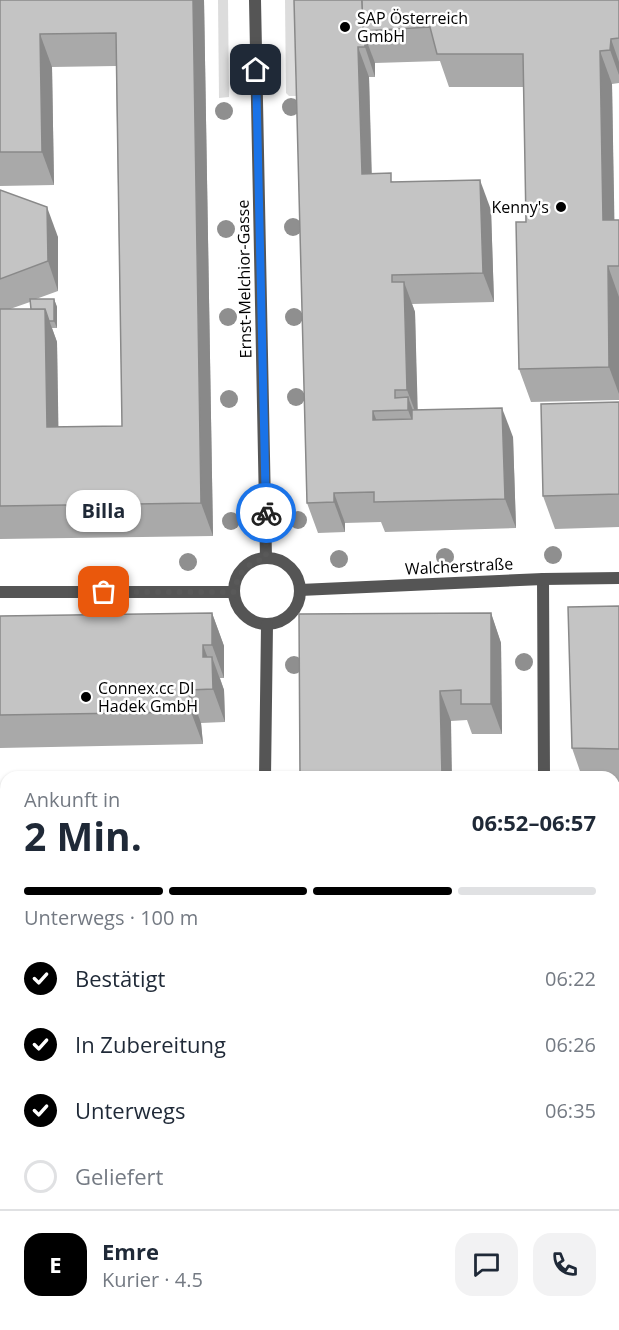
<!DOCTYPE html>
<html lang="de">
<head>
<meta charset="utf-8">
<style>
	body { margin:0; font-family:"Open Sans",sans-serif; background:#f2f2f3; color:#1f2937; height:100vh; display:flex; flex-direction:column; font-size:22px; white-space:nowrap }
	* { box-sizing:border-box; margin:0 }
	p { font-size:20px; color:#747a83 }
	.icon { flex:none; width:33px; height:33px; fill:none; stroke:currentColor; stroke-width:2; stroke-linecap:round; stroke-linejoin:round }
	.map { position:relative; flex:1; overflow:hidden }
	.panel { position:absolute; left:0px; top:771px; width:620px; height:560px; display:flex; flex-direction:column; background:#fff; border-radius:18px 18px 0 0; box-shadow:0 2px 4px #0004 }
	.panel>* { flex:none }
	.pin { position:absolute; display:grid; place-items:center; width:51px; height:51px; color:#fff; margin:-26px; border-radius:12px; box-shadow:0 3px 9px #0006 }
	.courier { position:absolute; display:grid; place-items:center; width:60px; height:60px; margin:-30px; border:4px solid #1a73e8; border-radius:50%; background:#fff; color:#222; box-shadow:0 2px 8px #0007 }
	.bubble { position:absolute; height:42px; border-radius:18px; background:#fff; box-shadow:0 2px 4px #0004; font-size:20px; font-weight:700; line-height:42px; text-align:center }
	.headline em { font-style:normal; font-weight:700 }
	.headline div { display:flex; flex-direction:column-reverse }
	.headline { display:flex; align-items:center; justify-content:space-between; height:102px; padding:0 24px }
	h1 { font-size:39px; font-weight:700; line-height:45px }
	.bar { display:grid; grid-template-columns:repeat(4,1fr); gap:9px 6px; align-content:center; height:72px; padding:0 24px }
	.bar i { height:8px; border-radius:4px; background:#e0e1e3 }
	.bar .current { background:#000 }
	.bar p { grid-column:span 4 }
	.line { display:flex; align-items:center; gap:15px; padding:0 24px; border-top:2px solid #e0e1e3 }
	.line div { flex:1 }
	.round { display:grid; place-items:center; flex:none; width:63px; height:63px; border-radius:18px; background:#f2f2f3 }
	ol { padding:0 24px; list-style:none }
	li { display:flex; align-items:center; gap:18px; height:66px }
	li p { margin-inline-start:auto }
	li .icon { padding:6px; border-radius:50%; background:#000; color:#fff; stroke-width:4 }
	li:last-child { color:#747a83 }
	li i { width:33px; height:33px; border:3px solid #e0e1e3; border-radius:50% }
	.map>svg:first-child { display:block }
	.green { fill:#dcdcdc }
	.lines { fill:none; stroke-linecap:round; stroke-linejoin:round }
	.pedestrian { stroke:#555; stroke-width:12 }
	.minor { stroke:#555; stroke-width:12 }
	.tree { fill:#8f8f8f }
	.wall { fill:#a9a9a9; fill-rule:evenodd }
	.shaded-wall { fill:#898989 }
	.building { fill:#c4c4c4; stroke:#898989; stroke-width:1.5 }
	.done { stroke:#595959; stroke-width:6; stroke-dasharray:0 10.8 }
	.route { stroke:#1a73e8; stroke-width:8 }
	.poi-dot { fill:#000; stroke:#fff; stroke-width:2 }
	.labels { text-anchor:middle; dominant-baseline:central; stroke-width:5; stroke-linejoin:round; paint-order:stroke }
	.poi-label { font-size:16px; fill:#000; stroke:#fff; text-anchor:start }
	.street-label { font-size:16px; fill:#000; stroke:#fff }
</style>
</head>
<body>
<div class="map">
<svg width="619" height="1330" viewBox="0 0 619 1330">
	<rect width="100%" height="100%" fill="#fff"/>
	<g class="green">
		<path d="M218,0h10l1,97 -10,1z"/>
		<path d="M285,0h9l2,96h-7l-3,-3z"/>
		<path d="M6,1008v61h-6v-61z"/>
		<rect x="374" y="1325" width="79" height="5"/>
	</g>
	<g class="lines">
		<path class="pedestrian" d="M0,1112h6"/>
		<g class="minor">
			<path d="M255,0l11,558"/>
			<circle cx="267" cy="591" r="33"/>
			<path d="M543,579l1,198"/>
			<path d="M300,590l243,-11 76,-1"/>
			<path d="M0,592h234"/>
			<path d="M265,777l2,-152"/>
			<path d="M614,1111h5"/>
			<path d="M280,1324v6"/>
			<path d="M551,1324l1,6"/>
		</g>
	</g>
	<g class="tree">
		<circle cx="291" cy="107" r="9"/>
		<circle cx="224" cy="111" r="9"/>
		<circle cx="293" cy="227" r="9"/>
		<circle cx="226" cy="229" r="9"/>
		<circle cx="228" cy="317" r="9"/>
		<circle cx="294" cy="317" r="9"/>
		<circle cx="296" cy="397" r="9"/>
		<circle cx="229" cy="399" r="9"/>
		<circle cx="298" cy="520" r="9"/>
		<circle cx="231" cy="521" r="9"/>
		<circle cx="553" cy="555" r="9"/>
		<circle cx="445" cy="557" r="9"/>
		<circle cx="339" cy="559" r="9"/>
		<circle cx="188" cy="562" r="9"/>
		<circle cx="524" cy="662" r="9"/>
		<circle cx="294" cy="665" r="9"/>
	</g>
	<g class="wall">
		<path d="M0,0h204l9,536 -213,3v-349l58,47v54l-22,8h18l3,8v21h-5l5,14 1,85 64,-1 -6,-360 -64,1 2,118 -54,1zM30,302l1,7h-21z"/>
		<path d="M294,0h325v83l-7,1 2,136h5v180l-88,2 -12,-33 7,-147 -2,-135h-75l-9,-26 -65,2v14h-6l3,97 22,8 97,28 3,92 -82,2 3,8 2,98 96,27 3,91 -131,4 -4,-10 -36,1v9l-27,1 -11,-30z"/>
		<path d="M619,402v125l-64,2 -12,-33z"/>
		<path d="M619,606v176h-5v-5h-32l-10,-29z"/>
		<path d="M212,613l12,33v32h-4l4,12 1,32 -24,1 2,21 -203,4v-132z"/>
		<path d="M491,613l10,30 1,91h-30l-5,-14 -16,1 -151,56z"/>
		<rect x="614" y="831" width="5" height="234"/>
		<path d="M6,840v142h-5l-1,-4v-136z"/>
		<path d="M442,1324h64v6h-63z"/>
	</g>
	<g class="shaded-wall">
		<path d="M193,0h11l9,536 -12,-33z"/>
		<path d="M40,34l12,33 2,118 -12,-33z"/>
		<path d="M364,34l11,29v14l-10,-30z"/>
		<path d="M611,39l8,23v13l-9,-25z"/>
		<path d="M358,47l11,30 3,126 -10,-29z"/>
		<path d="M600,51l12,33 3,169 -12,-33z"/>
		<path d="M480,180l11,30 3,92 -11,-29z"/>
		<path d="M47,207l11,30v54l-10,-30z"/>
		<path d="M608,266l11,31v97l-10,-27z"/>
		<path d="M404,282l11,30 3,107 -11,-29z"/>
		<path d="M54,299l3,8v21l-3,-7z"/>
		<path d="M45,309l12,33 2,118 -12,-33z"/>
		<path d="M408,397l11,30v12l-11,-29z"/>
		<path d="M502,408l11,29 3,91 -11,-29z"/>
		<path d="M373,411l11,29 -11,-20z"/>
		<path d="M334,493l11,30v9l-11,-30z"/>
		<path d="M212,613l12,33v32l-12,-33z"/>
		<path d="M491,613l10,30 1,91 -11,-30z"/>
		<path d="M203,645l10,27 -1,-15 12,33 1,32 -12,-33 -10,-32z"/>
		<path d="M189,690l12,33 2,21 -12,-32z"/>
		<path d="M440,691l11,30 1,56h-10z"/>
		<rect x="199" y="1324" width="7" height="6"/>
		<rect x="355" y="1324" width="11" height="6"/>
		<path d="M495,1324h11v6h-10z"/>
	</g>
	<g class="building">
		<path d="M0,0h193l8,503 -201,3v-197h45l2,118 75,-1 -6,-393 -76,1 2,118h-42z"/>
		<path d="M294,0h68l3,47h-7l4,127 29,-1v9l89,-2 3,93 -91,2v7h12l3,108h-12v8l13,-1v13l-35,1v9l39,-1v-9l90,-2 3,91 -131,3v-10l-40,1v9l-27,1z"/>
		<path d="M362,0h257v38l-8,1 -1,11 -10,1 3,169h16v46h-11l1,101 -90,2 -3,-147h10l-3,-168h-86l-7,-27 -67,4z"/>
		<path d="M0,190l47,17 1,54 -48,18z"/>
		<path d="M30,299h24v22h-5l-4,-12h-14z"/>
		<path d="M619,402v92l-76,2 -2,-92z"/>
		<path d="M619,606v143l-47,-1 -4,-141z"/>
		<path d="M212,613v32h-9v12h9l1,32 -24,1 2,22 -191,3v-99z"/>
		<path d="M491,613v91h-30v-14l-21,1 2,86h-142l-1,-163z"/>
		<rect x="614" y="831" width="5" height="201"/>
		<path d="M6,840v109h-6v-107z"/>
		<path d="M614,1120h5v210h-28l-1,-6h24z"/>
		<rect x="10" y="1324" width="189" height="6"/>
		<rect x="303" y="1324" width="52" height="6"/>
		<path d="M442,1324h53v5l-53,-1z"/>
	</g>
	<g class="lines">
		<path class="done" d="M104,592h130c4,-20 13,-29 32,-34v-45"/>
		<path class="route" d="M256,70l10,443"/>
	</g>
	<g class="poi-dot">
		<circle cx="345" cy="27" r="6"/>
		<circle cx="561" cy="207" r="6"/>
		<circle cx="86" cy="697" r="6"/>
	</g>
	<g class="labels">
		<g class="poi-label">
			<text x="357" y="18">SAP Österreich<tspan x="357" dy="18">GmbH</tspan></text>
			<text x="549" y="207" text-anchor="end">Kenny's</text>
			<text x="98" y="688">Connex.cc DI<tspan x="98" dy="18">Hadek GmbH</tspan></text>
		</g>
		<g class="street-label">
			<text transform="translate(244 279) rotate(-91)">Ernst-Melchior-Gasse</text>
			<text transform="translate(459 566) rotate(-3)">Walcherstraße</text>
		</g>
	</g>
</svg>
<div class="pin" style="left:104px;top:592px;background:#ea580c"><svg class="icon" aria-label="bag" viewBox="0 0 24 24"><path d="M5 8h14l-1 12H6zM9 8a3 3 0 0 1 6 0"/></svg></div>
<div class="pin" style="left:256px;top:70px;background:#1f2937"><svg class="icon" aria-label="home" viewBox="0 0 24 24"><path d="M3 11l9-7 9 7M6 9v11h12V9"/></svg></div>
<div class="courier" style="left:266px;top:513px"><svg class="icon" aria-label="bike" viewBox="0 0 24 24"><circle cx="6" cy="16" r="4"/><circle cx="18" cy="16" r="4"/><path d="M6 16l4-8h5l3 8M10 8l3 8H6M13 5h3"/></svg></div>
<div class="bubble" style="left:66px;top:490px;width:75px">Billa</div>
<section class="panel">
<div class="headline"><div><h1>2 Min.</h1><p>Ankunft in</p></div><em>06:52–06:57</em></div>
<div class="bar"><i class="current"></i><i class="current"></i><i class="current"></i><i></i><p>Unterwegs · 100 m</p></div>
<ol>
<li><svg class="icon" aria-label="check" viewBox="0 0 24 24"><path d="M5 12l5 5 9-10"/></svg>Bestätigt<p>06:22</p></li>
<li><svg class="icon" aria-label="check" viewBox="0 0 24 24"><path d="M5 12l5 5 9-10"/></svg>In Zubereitung<p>06:26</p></li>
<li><svg class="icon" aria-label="check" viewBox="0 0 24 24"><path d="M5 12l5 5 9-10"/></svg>Unterwegs<p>06:35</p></li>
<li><i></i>Geliefert</li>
</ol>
<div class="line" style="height:108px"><b class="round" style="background:#000;color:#fff">E</b><div><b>Emre</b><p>Kurier · 4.5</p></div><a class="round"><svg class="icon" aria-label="chat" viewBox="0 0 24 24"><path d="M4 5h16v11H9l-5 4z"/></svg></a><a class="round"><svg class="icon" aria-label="phone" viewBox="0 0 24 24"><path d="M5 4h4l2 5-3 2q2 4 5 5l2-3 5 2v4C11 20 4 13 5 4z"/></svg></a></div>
</section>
</div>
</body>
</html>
